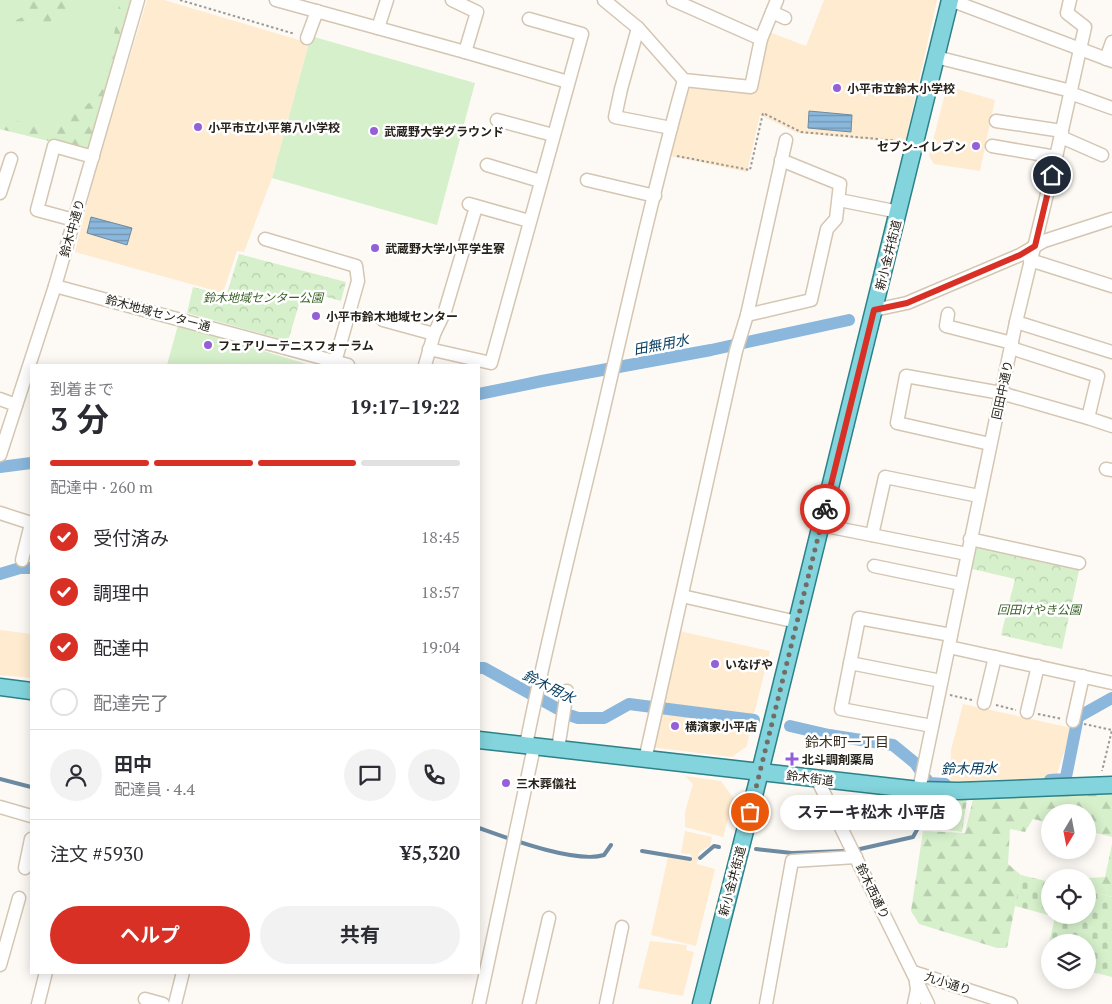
<!DOCTYPE html>
<html lang="ja">
<head>
<meta charset="utf-8">
<style>
	body { margin:0; font-family:"PT Serif","Noto Sans JP",serif; background:#f2f2f3; color:#2b2b33; height:100vh; display:flex; flex-direction:column; font-size:19px; white-space:nowrap }
	* { box-sizing:border-box; margin:0 }
	p { font-size:16px; color:#7c7c81 }
	.icon { flex:none; width:28px; height:28px; fill:none; stroke:currentColor; stroke-width:2; stroke-linecap:round; stroke-linejoin:round }
	.map { position:relative; flex:1; overflow:hidden }
	.details { position:absolute; left:30px; top:364px; width:450px; height:610px; display:flex; flex-direction:column; background:#fff; border-radius:0px; box-shadow:0 2px 12px #0003 }
	.details>* { flex:none }
	.needle { width:32px; rotate:190deg }
	.controls { position:absolute; left:1041px; top:804px; display:grid; gap:10px }
	.controls a { display:grid; place-items:center; width:55px; height:55px; border-radius:50%; background:#fff; box-shadow:0 2px 12px #0003; font-size:25px }
	.pin { position:absolute; display:grid; place-items:center; width:42px; height:42px; color:#fff; margin:-21px; border:2px solid #fff; border-radius:50%; box-shadow:0 1px 5px #0007 }
	.courier { position:absolute; display:grid; place-items:center; width:50px; height:50px; margin:-25px; border:4px solid #d93025; border-radius:50%; background:#fff; color:#222; box-shadow:0 1px 6px #0007 }
	.bubble { position:absolute; height:35px; border-radius:18px; background:#fff; box-shadow:0 2px 12px #0003; font-size:16px; font-weight:700; line-height:35px; text-align:center }
	.overview em { font-style:normal; font-weight:700 }
	.overview div { display:flex; flex-direction:column-reverse }
	.overview { display:flex; align-items:center; justify-content:space-between; height:85px; padding:0 20px }
	h1 { font-size:32px; font-weight:700; line-height:38px }
	.bar { display:grid; grid-template-columns:repeat(4,1fr); gap:8px 5px; align-content:center; height:60px; padding:0 20px }
	.bar i { height:6px; border-radius:4px; background:#e1e1e2 }
	.bar .on { background:#d93025 }
	.bar p { grid-column:span 4 }
	.line { display:flex; align-items:center; gap:12px; padding:0 20px; border-top:1px solid #e1e1e2 }
	.line div { flex:1 }
	.round { display:grid; place-items:center; flex:none; width:52px; height:52px; border-radius:26px; background:#f2f2f3 }
	ol { padding:0 20px; list-style:none }
	li { display:flex; align-items:center; gap:15px; height:55px }
	li p { margin-inline-start:auto }
	li .icon { padding:5px; border-radius:50%; background:#d93025; color:#fff; stroke-width:4 }
	li:last-child { color:#7c7c81 }
	li i { width:28px; height:28px; border:2px solid #e1e1e2; border-radius:50% }
	.primary-button { display:flex; gap:10px; margin-top:auto; padding:10px 20px }
	.primary-button a { flex:1; height:58px; border-radius:30px; background:#d93025; color:#fff; font-size:20px; font-weight:700; line-height:58px; text-align:center }
	.primary-button a+a { background:#f2f2f3; color:#2b2b33 }
	.map>svg:first-child { display:block }
	.built { fill:#feebd0 }
	.green { fill:#d6f0cb }
	.forest { fill:url(#forest-firs) }
	.cemetery { fill:url(#cemetery-stones) }
	.park { fill:url(#park-crowns) }
	.water { fill:url(#water-rules); stroke:#6c8aa1 }
	.lines { fill:none; stroke-linecap:round; stroke-linejoin:round }
	.stream { stroke:#6c8aa1; stroke-width:4 }
	.canal { stroke:#8ab7db; stroke-width:12 }
	.minor-casing { stroke:#d4c6b2; stroke-width:15 }
	.major-casing { stroke:#2c8288; stroke-width:19 }
	.path { stroke:#9c9993; stroke-width:2; stroke-dasharray:2.5 2.5; stroke-linecap:butt }
	.minor { stroke:#fff; stroke-width:12 }
	.major { stroke:#83d4dc; stroke-width:16 }
	.done { stroke:#716d66; stroke-width:5; stroke-dasharray:0 9 }
	.route { stroke:#d93025; stroke-width:6 }
	.poi-dot { fill:#955fd8; stroke:#fff; stroke-width:2 }
	.labels { text-anchor:middle; dominant-baseline:central; stroke-width:5; stroke-linejoin:round; paint-order:stroke }
	.poi-label { font-size:12px; font-weight:bold; fill:#262119; stroke:#fff; text-anchor:start }
	.street-label { font-size:12px; fill:#262119; stroke:#fff }
	.park-label { font-size:12px; font-style:italic; fill:#386125; stroke:#fff }
	.water-label { font-size:14px; font-style:italic; fill:#073e60; stroke:#fff }
	.neighbourhood-label { font-size:14px; fill:#382d1d; stroke:#fff }
</style>
</head>
<body>
<div class="map">
<svg width="1112" height="1004" viewBox="0 0 1112 1004">
	<defs>
		<pattern id="forest-firs" width="22" height="20" patternUnits="userSpaceOnUse" patternTransform="scale(1.25)"><rect width="22" height="20" fill="#d6f0cb"/><path d="M5 1l3.5 6h-7zM16 11l3.5 6h-7z" fill="#b8ceae"/></pattern>
		<pattern id="cemetery-stones" width="16" height="16" patternUnits="userSpaceOnUse" patternTransform="scale(1.25)"><rect width="16" height="16" fill="#d6f0cb"/><path d="M2 7V4a2 2 0 0 1 4 0v3zM10 15v-3a2 2 0 0 1 4 0v3z" fill="#b8ceae"/></pattern>
		<pattern id="park-crowns" width="20" height="18" patternUnits="userSpaceOnUse" patternTransform="scale(1.25)"><rect width="20" height="18" fill="#d6f0cb"/><path d="M2 6a3 3 0 1 1 6 0M12 15a3 3 0 1 1 6 0" fill="none" stroke="#b8ceae"/></pattern>
		<pattern id="water-rules" width="6" height="5" patternUnits="userSpaceOnUse" patternTransform="scale(1.25)"><rect width="6" height="5" fill="#8ab7db"/><path d="M0 2.5h6" fill="none" stroke="#7194b1"/></pattern>
	</defs>
	<rect width="100%" height="100%" fill="#fdfaf6"/>
	<g class="built">
		<path d="M147,0h17l145,43 -37,135 -28,74 -7,-1 -14,42 -148,-41 20,-79z"/>
		<path d="M824,0h113l-32,143 -108,-10 -37,-18 -13,57 -77,-16 19,-71 66,6 10,-50 4,-9 37,14z"/>
		<path d="M947,86l48,14 -15,71 -46,-7 -5,-8z"/>
		<path d="M0,630l31,4v44l-31,-3z"/>
		<path d="M679,631l91,20 -17,67 -90,-12z"/>
		<path d="M963,704l109,24 -16,49 -106,5 1,-32z"/>
		<path d="M659,710l92,14 -4,22 -15,11 -82,-10z"/>
		<path d="M685,776l36,5 13,18 -11,38 -38,-10v-15l8,-28z"/>
		<path d="M685,831l27,6 -2,9 -11,6 -2,12 18,5 -19,77 -45,-11 17,-78 23,4v-7l-10,-1z"/>
		<path d="M650,941l37,4 -1,5 8,2 -11,44 -45,-8z"/>
	</g>
	<g class="green">
		<path d="M0,0h135l-45,151 -90,-22z"/>
		<path d="M311,36l164,47 -38,142 -165,-47z"/>
		<path d="M178,325l132,40h-143z"/>
	</g>
	<g class="forest">
		<path d="M30,0h46l-2,10 -15,1 -13,16c-14,-2 -21,-2 -32,7l-4,-4 4,-9 15,-7z"/>
		<path d="M121,0h14l-45,151 -90,-22v-11l28,5 16,-1 16,2 36,-26 7,-11 11,-51 3,-24z"/>
		<path d="M1112,794v43l-24,-6v-19h-38v11l-17,-4 -8,13 -15,-3 -2,35 13,11 -14,73h-10l-78,-24 -8,-13 12,-80 42,2 8,-34z"/>
		<path d="M1112,844v53l-24,-6 1,-13 16,-1z"/>
	</g>
	<g class="cemetery">
		<path d="M961,798l6,1 -5,33 -40,-6 2,-19c11,-9 22,-8 36,-6z"/>
		<path d="M1021,875l29,7v33h38v-24l24,6v80l-24,-6v-29h-38v20l-5,-1 10,-44 -40,-11z"/>
	</g>
	<g class="park">
		<path d="M239,254l107,28 -5,19 -32,-9 -7,2 -14,47 -101,-28 6,-26 31,8 3,-2z"/>
		<path d="M975,544l105,22 -18,83 -61,-14 14,-56 -47,-11z"/>
	</g>
	<g class="water">
		<path d="M809,111l43,4 -1,17 -43,-4z"/>
		<path d="M91,217l41,11 -5,17 -40,-12z"/>
	</g>
	<g class="lines">
		<g class="stream">
			<path d="M0,779l31,8"/>
			<path d="M479,828c28,10 97,36 125,27l7,-10"/>
			<path d="M756,849l36,4 53,-2"/>
			<path d="M860,849l53,-12 5,-9 3,-21 12,-9"/>
			<path d="M642,851l48,8"/>
			<path d="M700,858l14,-12 5,1"/>
		</g>
		<g class="canal">
			<path d="M479,394l63,-13 169,-31 138,-30"/>
			<path d="M0,467l31,-4"/>
			<path d="M0,574l20,-6h11"/>
			<path d="M479,668h5l85,47 9,3h26l25,-14 125,16"/>
			<path d="M790,726l39,9 64,10 22,18 14,20 16,1"/>
			<path d="M1050,780l15,-1 1,-2 12,-60 34,-19"/>
		</g>
		<g class="minor-casing">
			<g id="minor">
				<path d="M276,0l189,52 103,30"/>
				<path d="M452,0l25,12 -12,40"/>
				<path d="M604,0l34,28 46,52 67,7 10,-48 16,-39"/>
				<path d="M673,0l88,39"/>
				<path d="M950,0l162,61"/>
				<path d="M772,12l13,6"/>
				<path d="M378,28l9,-28"/>
				<path d="M638,28l-17,61 -6,28 56,11"/>
				<path d="M307,38l10,-27"/>
				<path d="M936,57l135,34"/>
				<path d="M1106,59l6,-17"/>
				<path d="M1070,93l42,15"/>
				<path d="M497,120l56,15"/>
				<path d="M996,121l66,10"/>
				<path d="M1061,137l41,18"/>
				<path d="M992,146l64,11"/>
				<path d="M487,165l53,16"/>
				<path d="M587,180l68,16"/>
				<path d="M0,193l11,-34"/>
				<path d="M839,200l60,12"/>
				<path d="M469,204l60,17"/>
				<path d="M74,220l-37,-10 17,-64 39,11"/>
				<path d="M265,239l91,27 2,15 -23,81"/>
				<path d="M1030,260l82,26"/>
				<path d="M55,286l293,79"/>
				<path d="M874,310l33,-7 113,-48 24,-14 68,-22"/>
				<path d="M948,314l-2,12 66,17"/>
				<path d="M747,315l64,-15 16,-71 9,-10 4,-35 -59,-24"/>
				<path d="M383,320l51,14"/>
				<path d="M1016,322l96,30"/>
				<path d="M429,349l62,14 91,-329 -53,-15"/>
				<path d="M425,365l9,-31 11,-23 31,-104"/>
				<path d="M0,399l16,6"/>
				<path d="M1088,418l24,8"/>
				<path d="M990,444l-93,-21 9,-47 95,17 87,25 10,-42 -87,-28"/>
				<path d="M0,455l55,-169 83,-286"/>
				<path d="M1106,469l6,1"/>
				<path d="M0,513l31,10"/>
				<path d="M821,525l146,29"/>
				<path d="M872,535l13,-58 94,19"/>
				<path d="M970,539l109,24"/>
				<path d="M22,560l9,-36"/>
				<path d="M874,566l87,18"/>
				<path d="M682,596l115,26"/>
				<path d="M949,647l163,36"/>
				<path d="M850,663l91,18"/>
				<path d="M984,703l11,-46"/>
				<path d="M1027,712l11,-46"/>
				<path d="M1073,721l10,-45"/>
				<path d="M932,726l-91,-17 18,-91 92,17"/>
				<path d="M526,745c21,-106 48,-211 73,-316 27,-116 53,-234 85,-349"/>
				<path d="M558,749l9,-58"/>
				<path d="M645,760l91,-409 11,-36 39,-175"/>
				<path d="M817,779l111,225"/>
				<path d="M919,790l97,-468 40,-165 29,-130 -18,-14 3,-13"/>
				<path d="M0,807l31,9"/>
				<path d="M25,868l6,-29"/>
				<path d="M0,965l19,-67"/>
				<path d="M913,972l98,32"/>
				<path d="M145,999l18,5"/>
				<path d="M38,1004l8,-32"/>
				<path d="M175,1004l8,-32"/>
				<path d="M479,1004l55,-257"/>
				<path d="M529,1004l20,-86"/>
				<path d="M606,1004l16,-77"/>
				<path d="M766,1004l26,-143 64,-4"/>
				<path d="M914,1004l3,-14 -1,-8"/>
			</g>
		</g>
		<g class="major-casing">
			<g id="major">
				<path d="M0,687l31,4"/>
				<path d="M479,740l440,50 39,1 154,-6"/>
				<path d="M701,1004l59,-232 190,-772"/>
			</g>
		</g>
		<g class="path">
			<path d="M180,0l115,34"/>
			<path d="M677,156l73,14 13,-57 38,19 99,9"/>
			<path d="M950,695l22,5"/>
			<path d="M996,705l20,5"/>
			<path d="M1038,714l24,5"/>
			<path d="M1084,724l28,6 -10,41"/>
		</g>
		<use href="#minor" class="minor"/>
		<use href="#major" class="major"/>
	</g>
	<g class="lines">
		<path class="done" d="M750,812l75,-303"/>
		<path class="route" d="M825,509l49,-199 33,-7 113,-48 15,-9 17,-71"/>
	</g>
	<g class="poi-dot">
		<circle cx="837" cy="88" r="5"/>
		<circle cx="198" cy="127" r="5"/>
		<circle cx="374" cy="131" r="5"/>
		<circle cx="976" cy="146" r="5"/>
		<circle cx="375" cy="248" r="5"/>
		<circle cx="316" cy="316" r="5"/>
		<circle cx="208" cy="345" r="5"/>
		<circle cx="715" cy="664" r="5"/>
		<circle cx="675" cy="726" r="5"/>
		<path d="M789.5 751.5h5v5h5v5h-5v5h-5v-5h-5v-5h5z"/>
		<circle cx="506" cy="783" r="5"/>
	</g>
	<g class="labels">
		<g class="poi-label">
			<text x="847" y="88">小平市立鈴木小学校</text>
			<text x="208" y="127">小平市立小平第八小学校</text>
			<text x="384" y="131">武蔵野大学グラウンド</text>
			<text x="966" y="146" text-anchor="end">セブン-イレブン</text>
			<text x="385" y="248">武蔵野大学小平学生寮</text>
			<text x="326" y="316">小平市鈴木地域センター</text>
			<text x="218" y="345">フェアリーテニスフォーラム</text>
			<text x="725" y="664">いなげや</text>
			<text x="685" y="726">横濱家小平店</text>
			<text x="802" y="759">北斗調剤薬局</text>
			<text x="516" y="783">三木葬儀社</text>
		</g>
		<g class="street-label">
			<text transform="translate(72 228) rotate(-74)">鈴木中通り</text>
			<text transform="translate(888 255) rotate(-76)">新小金井街道</text>
			<text transform="translate(158 313) rotate(15)">鈴木地域センター通</text>
			<text transform="translate(1002 390) rotate(-78)">回田中通り</text>
			<text transform="translate(810 778) rotate(7)">鈴木街道</text>
			<text transform="translate(732 881) rotate(-75)">新小金井街道</text>
			<text transform="translate(873 891) rotate(64)">鈴木西通り</text>
			<text transform="translate(948 983) rotate(18)">九小通り</text>
		</g>
		<g class="park-label">
			<text x="263" y="297">鈴木地域センター公園</text>
			<text x="1039" y="609">回田けやき公園</text>
		</g>
		<g class="water-label">
			<text transform="translate(661 344) rotate(-11)">田無用水</text>
			<text transform="translate(549 686) rotate(27)">鈴木用水</text>
			<text transform="translate(969 768) rotate(-1)">鈴木用水</text>
		</g>
		<g class="neighbourhood-label">
			<text x="847" y="741">鈴木町一丁目</text>
		</g>
	</g>
</svg>
<div class="controls">
<a><svg class="needle" viewBox="-14 -14 28 28"><path d="M0-13l5 13h-10z" fill="#e53935"/><path d="M0 13l5-13h-10z" fill="#7c7c81"/></svg></a>
<a><svg class="icon" aria-label="locate" viewBox="0 0 24 24"><circle cx="12" cy="12" r="6"/><path d="M12 2v4M12 18v4M2 12h4M18 12h4"/></svg></a>
<a><svg class="icon" aria-label="layers" viewBox="0 0 24 24"><path d="M12 4l9 5-9 5-9-5zM3 14l9 5 9-5"/></svg></a>
</div>
<div class="pin" style="left:750px;top:812px;background:#ea580c"><svg class="icon" aria-label="bag" viewBox="0 0 24 24"><path d="M5 8h14l-1 12H6zM9 8a3 3 0 0 1 6 0"/></svg></div>
<div class="pin" style="left:1052px;top:175px;background:#1f2937"><svg class="icon" aria-label="home" viewBox="0 0 24 24"><path d="M3 11l9-7 9 7M6 9v11h12V9"/></svg></div>
<div class="courier" style="left:825px;top:509px"><svg class="icon" aria-label="bike" viewBox="0 0 24 24"><circle cx="6" cy="16" r="4"/><circle cx="18" cy="16" r="4"/><path d="M6 16l4-8h5l3 8M10 8l3 8H6M13 5h3"/></svg></div>
<div class="bubble" style="left:780px;top:795px;width:182px">ステーキ松木 小平店</div>
<section class="details">
<div class="overview"><div><h1>3 分</h1><p>到着まで</p></div><em>19:17–19:22</em></div>
<div class="bar"><i class="on"></i><i class="on"></i><i class="on"></i><i></i><p>配達中 · 260 m</p></div>
<ol>
<li><svg class="icon" aria-label="check" viewBox="0 0 24 24"><path d="M5 12l5 5 9-10"/></svg>受付済み<p>18:45</p></li>
<li><svg class="icon" aria-label="check" viewBox="0 0 24 24"><path d="M5 12l5 5 9-10"/></svg>調理中<p>18:57</p></li>
<li><svg class="icon" aria-label="check" viewBox="0 0 24 24"><path d="M5 12l5 5 9-10"/></svg>配達中<p>19:04</p></li>
<li><i></i>配達完了</li>
</ol>
<div class="line" style="height:90px"><a class="round"><svg class="icon" aria-label="person" viewBox="0 0 24 24"><circle cx="12" cy="8" r="4"/><path d="M4 21q1-7 8-7t8 7"/></svg></a><div><b>田中</b><p>配達員 · 4.4</p></div><a class="round"><svg class="icon" aria-label="chat" viewBox="0 0 24 24"><path d="M4 5h16v11H9l-5 4z"/></svg></a><a class="round"><svg class="icon" aria-label="phone" viewBox="0 0 24 24"><path d="M5 4h4l2 5-3 2q2 4 5 5l2-3 5 2v4C11 20 4 13 5 4z"/></svg></a></div>
<div class="line" style="height:65px"><div>注文 #5930</div><b>¥5,320</b></div>
<div class="primary-button"><a>ヘルプ</a><a>共有</a></div>
</section>
</div>
</body>
</html>
